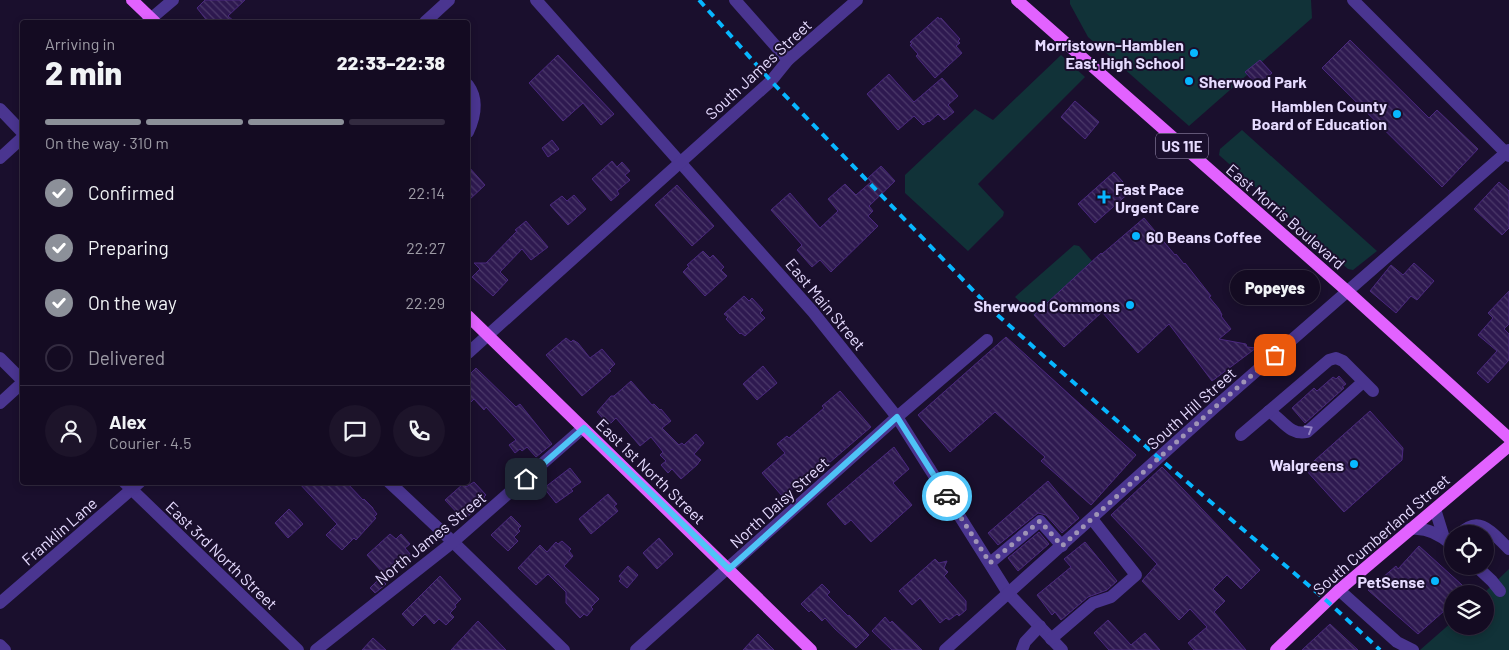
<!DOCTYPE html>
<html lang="en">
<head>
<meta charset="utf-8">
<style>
	body { margin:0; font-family:Barlow,sans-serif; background:#1d142a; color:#f1f3f6; height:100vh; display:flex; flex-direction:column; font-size:19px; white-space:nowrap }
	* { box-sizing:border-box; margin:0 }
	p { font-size:16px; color:#9d9ba5 }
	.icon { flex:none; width:28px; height:28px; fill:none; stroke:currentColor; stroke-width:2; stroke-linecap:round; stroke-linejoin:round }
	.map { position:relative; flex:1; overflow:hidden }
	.side { position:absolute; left:20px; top:20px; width:450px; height:465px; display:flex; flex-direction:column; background:#140b22; border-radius:5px; box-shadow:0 2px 8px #0003,0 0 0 1px #332b40 }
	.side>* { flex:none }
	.controls { position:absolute; left:1444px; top:525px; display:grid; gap:10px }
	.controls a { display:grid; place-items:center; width:50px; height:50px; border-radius:50%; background:#140b22; box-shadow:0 2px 8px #0003,0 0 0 1px #332b40; font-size:25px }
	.pin { position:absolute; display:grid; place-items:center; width:42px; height:42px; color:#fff; margin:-21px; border-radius:10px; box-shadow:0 2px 8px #0006 }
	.courier { position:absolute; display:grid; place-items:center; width:50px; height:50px; margin:-25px; border:4px solid #4fc3f7; border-radius:50%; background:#fff; color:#222; box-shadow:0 1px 6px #0007 }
	.bubble { position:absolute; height:35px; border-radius:18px; background:#140b22; box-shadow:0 2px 8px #0003,0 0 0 1px #332b40; font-size:16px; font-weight:800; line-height:35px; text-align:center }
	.head em { font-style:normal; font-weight:800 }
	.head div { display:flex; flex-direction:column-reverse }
	.head { display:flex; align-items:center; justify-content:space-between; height:85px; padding:0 25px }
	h1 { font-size:32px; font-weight:800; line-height:38px }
	.bar { display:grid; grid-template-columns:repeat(4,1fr); gap:8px 5px; align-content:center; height:60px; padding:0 25px }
	.bar i { height:6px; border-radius:4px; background:#332b40 }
	.bar .active { background:#8c9099 }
	.bar p { grid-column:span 4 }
	.line { display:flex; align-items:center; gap:12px; padding:0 25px; border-top:1px solid #332b40 }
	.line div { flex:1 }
	.round { display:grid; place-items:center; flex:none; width:52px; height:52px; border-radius:26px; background:#1d142a }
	ol { padding:0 25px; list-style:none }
	li { display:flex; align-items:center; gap:15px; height:55px }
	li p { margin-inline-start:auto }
	li .icon { padding:5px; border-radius:50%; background:#8c9099; color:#fff; stroke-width:4 }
	li:last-child { color:#9d9ba5 }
	li i { width:28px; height:28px; border:2px solid #332b40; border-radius:50% }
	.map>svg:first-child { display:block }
	.green { fill:#113238 }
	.building { fill:url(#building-back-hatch); stroke:#4a287e }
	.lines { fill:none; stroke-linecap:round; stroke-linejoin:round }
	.minor { stroke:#4a3590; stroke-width:12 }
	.major { stroke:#e262ff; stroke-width:12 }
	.rail { stroke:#07b7ff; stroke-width:4; stroke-dasharray:8 6; stroke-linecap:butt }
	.oneway { stroke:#9080c2 }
	.done { stroke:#9f94b6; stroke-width:5; stroke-dasharray:0 9 }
	.route { stroke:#4fc3f7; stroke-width:6 }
	.poi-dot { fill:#07b7ff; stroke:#1a0f2d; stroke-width:2 }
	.labels { text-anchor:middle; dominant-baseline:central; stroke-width:4; stroke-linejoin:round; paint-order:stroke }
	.shield { fill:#1a0f2d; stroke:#a99ec0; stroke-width:1 }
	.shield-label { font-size:15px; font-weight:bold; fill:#e6dbff }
	.poi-label { font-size:16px; font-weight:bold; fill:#e6dbff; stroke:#1a0f2d; text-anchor:end }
	.street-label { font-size:16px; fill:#e6dbff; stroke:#1a0f2d }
</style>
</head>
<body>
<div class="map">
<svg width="1509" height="650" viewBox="0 0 1509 650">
	<defs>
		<pattern id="building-back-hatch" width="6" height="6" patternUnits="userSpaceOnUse" patternTransform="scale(1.25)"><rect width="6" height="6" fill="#2e1950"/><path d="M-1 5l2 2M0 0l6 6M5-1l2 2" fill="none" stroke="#4c3a6a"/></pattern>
	</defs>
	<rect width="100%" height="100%" fill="#1a0f2d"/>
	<g class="green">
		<path d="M1070,0h241l1,18 -123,108 -101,-89 -18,-33z"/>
		<path d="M1061,55l24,22 -107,107 26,28 -1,4 -35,35 -63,-58v-18l70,-66 18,11z"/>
		<path d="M1242,130l135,121 -24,19 -5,-1 -129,-114 1,-6z"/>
		<path d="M1074,245l5,1 13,15 -58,54 -19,-18z"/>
		<path d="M1509,569v81h-89l32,-28v4h33v-32h-2z"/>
	</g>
	<g class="building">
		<path d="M205,0h40l-17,16 7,6h-27l-11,-14z"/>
		<path d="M938,17l1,2 2,-1 19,21 -2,2 2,2 -4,3 6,7 -27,25 -19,-22 2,-2 -8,-9 2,-1 -2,-2z"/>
		<path d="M1350,40l79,78 8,-8 41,39 -36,38 -120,-119z"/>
		<path d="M558,55l56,59 -13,11 -18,-22 -20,18 -34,-38z"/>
		<path d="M1260,60l12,13 -15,12 -12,-13z"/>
		<path d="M889,74l25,28 28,-24 16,18 -10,9 6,7 -10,8 -6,-6 -9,8 -1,-1 -5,4 -9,-9 -16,14 -31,-36z"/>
		<path d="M1075,101l24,21 -14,17 -24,-22z"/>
		<path d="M552,140l7,9 -11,8 -6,-9z"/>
		<path d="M612,161l5,6 5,-5 8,9 -5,4 5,5 -13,11 2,3 -8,7 -19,-22z"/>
		<path d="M468,166l17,19 -17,16z"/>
		<path d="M881,166l14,15 -26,25 4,5 -5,5 10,10 -47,46 -11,-12 -8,7 -15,-17 5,-5 -31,-35 19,-17 30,35 18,-17 -10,-12 17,-15 11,11 15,-13 -3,-4z"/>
		<path d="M1114,172l17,19 -36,32 -17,-19z"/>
		<path d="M1499,182l10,9v37l-7,7 -28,-26z"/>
		<path d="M677,185l37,41 -22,20 -37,-41z"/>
		<path d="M574,195l12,14 -18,16 -18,-20 12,-9 5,5z"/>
		<path d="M1144,218l31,37 1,-1 8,10 1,-1 26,33 -2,1 10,12 3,6 -1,1 10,13 -12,10 27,5 1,3 9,1 -44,33 -43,-57 -31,29 -36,-41 -38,35 -30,-32 67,-62 1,1z"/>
		<path d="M526,221l22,26 -17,13 -9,-11 -22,23 8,8 -15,16 -21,-19 8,-8 -6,-6h12l31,-32 -2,-1z"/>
		<path d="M703,251l7,7 3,-3 11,12 -3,3 6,6 -22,20 -22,-24 6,-6 -2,-1z"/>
		<path d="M1414,263l20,18 -17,19 -6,-4 -15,17 -26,-22 21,-26 12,10z"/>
		<path d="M1509,291v33l-5,5 5,5v26l-21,23 -11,-10 20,-22 -19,-16 15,-17 -5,-5z"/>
		<path d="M744,296l5,5 3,-3 11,12 -3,3 5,5 -20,18 -4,-3 -1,1 -14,-15 2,-2 -4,-3z"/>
		<path d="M1006,337l130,118 -45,50 -50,-44 4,-4 -50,-45 -45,40 -32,-37z"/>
		<path d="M566,338l5,4 2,-2 5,3 12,15 12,-9 13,15 -6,6 2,1 -29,25 -36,-41z"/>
		<path d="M763,366l14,17 -20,17 -14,-16z"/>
		<path d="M476,368l40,39 4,-3 32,40 -16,13 -9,-10 -5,4 -2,-2 -5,4 -6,-8 7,-5 -30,-33 -2,3 -10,-11 -6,6v-29z"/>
		<path d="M1339,376l7,8 -4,3 2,1 -39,35 -13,-15 22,-20 3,3 16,-14 3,2z"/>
		<path d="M631,381l21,24 2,-1 6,6 1,-1 10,12 -9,7 17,17 3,-2 2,2 12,-11 8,9 -10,11 7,6 -3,3v1l-17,15 -9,-10 -4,4 -7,-8 5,-4 -6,-6 3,-3 -12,-15 -11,9 -24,-28 -7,7 -12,-13 14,-16h3z"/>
		<path d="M840,391l31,36 -63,54 -2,-4 -23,20 -21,-24 23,-20 -8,-9 10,-8 2,2 35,-30 -2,-2z"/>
		<path d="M1370,411l33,37 -1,12 -58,52 -39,-43z"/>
		<path d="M894,447l15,22 -16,14 19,22 -41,37 -20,-22 -6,5 -18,-21z"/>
		<path d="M1162,467l98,103 -19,19 -14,-14 -14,14 12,12 -11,11 32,38h-52l-6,-7 19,-16 -17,-18 -11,11 -37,-39 15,-17 -46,-49z"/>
		<path d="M570,468l11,14 -10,7 2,2 -17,12 -12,-15z"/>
		<path d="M1048,481l31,37 -17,15 -16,-18 -8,-2 -40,32 -10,-12z"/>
		<path d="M298,482h48l17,18 1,-1 9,9v1l4,5 -3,3 2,1 -20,22 -2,-2 -12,12 -16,-15 11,-11z"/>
		<path d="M474,482l12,13 -2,2 2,3 -22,20 -19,-20 18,-16 3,3z"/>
		<path d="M608,494l9,10 -3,2 4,5 -27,23 -12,-15z"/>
		<path d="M289,509l14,15 -15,14 -13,-15z"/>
		<path d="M511,516l10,10 -3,3 2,2 -6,6 4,4 -10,10 -17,-16z"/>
		<path d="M1039,532l10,12 -31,27 -10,-13z"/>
		<path d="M390,534l6,5 5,-5 9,10 -5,4 6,7 -10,9 -4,-4 -14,13 -16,-18z"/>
		<path d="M659,538l14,16 -16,15 -14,-16z"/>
		<path d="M562,541l9,8 -2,2 4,5 -9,10 35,33 -8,8 2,2 -6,7 -3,-2 -4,4 -14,-15v-11l-18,-18 -12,11 -18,-17 22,-23 7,7 9,-10 2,2z"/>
		<path d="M1085,542l32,39 -10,9 -19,7 -27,23 -6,-8 -3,3 -15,-20 34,-28 -7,-8z"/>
		<path d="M1419,546l53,48h-20v25l-8,-8 -26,23 -50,-44 28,-24 2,3z"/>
		<path d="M935,559l4,4 8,-2 -3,7 4,4 -4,4 22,25v9l-7,6 -2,-2 -8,6 -3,-2 -6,5 -20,-25 -8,7 -13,-14z"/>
		<path d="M628,566l10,9 -11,13 -8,-7 2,-2 -2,-3z"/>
		<path d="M440,576l21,23 -6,6 1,2 -6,6 4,4 -8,8 -7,-6 -5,5 -9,-10 -12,12 -11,-12z"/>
		<path d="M380,578l6,6 -11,9 -5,-5z"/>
		<path d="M822,584l8,8 -3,3 21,21 1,-1 20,20 -13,13 -21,-19 -10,-11 -3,3 -11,-11 -2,2 -8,-8z"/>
		<path d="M885,617l5,6 2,-2 30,29h-30l-20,-19z"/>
		<path d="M1108,620l23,25 14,-12 15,17h-51l-15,-17z"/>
		<path d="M478,621l28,29h-55z"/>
		<path d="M1330,624l28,26h-56z"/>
		<path d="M758,634l16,16h-31z"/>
		<path d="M373,638l13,12h-24z"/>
	</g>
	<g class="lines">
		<g class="minor">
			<path d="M536,0l277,312 84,105 111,176 54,57"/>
			<path d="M735,0l53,60"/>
			<path d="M1353,0l156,156"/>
			<path d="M147,22l26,-22"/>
			<path d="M425,22l24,-22"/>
			<path d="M468,85c11,15 7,32 0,47"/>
			<path d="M0,109l22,23"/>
			<path d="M0,158l22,-20"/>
			<path d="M468,353l303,-272 17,-21 69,-60"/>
			<path d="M0,358l22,22"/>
			<path d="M0,403l22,-20"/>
			<path d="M1269,411c13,8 21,25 38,21l56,-50"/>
			<path d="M1241,435l88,-75 7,-2 7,3 30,30"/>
			<path d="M124,482l174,168"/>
			<path d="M389,482l64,60 111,108"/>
			<path d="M1435,509l9,29"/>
			<path d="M1410,529c16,-2 31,6 42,16"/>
			<path d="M1460,534c20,-21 34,1 49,15"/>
			<path d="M990,563l50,-42 22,25"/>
			<path d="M1476,566l16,15 8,10"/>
			<path d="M1339,590l58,52 16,8"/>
			<path d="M0,603l140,-121"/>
			<path d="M1051,639l42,-36 18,-6 25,-22 -44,-56"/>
			<path d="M0,645l5,5"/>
			<path d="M316,650l137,-108 130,-114"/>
			<path d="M636,650l261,-233 90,-77"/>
			<path d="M945,650l269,-242 295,-258"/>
			<path d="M1022,650l3,-8 15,-16"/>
		</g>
		<g class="major">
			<path d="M132,0l23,22"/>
			<path d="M1017,0l330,291 162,147"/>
			<path d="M468,316l343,334"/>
			<path d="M1276,650l63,-60 170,-144"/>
		</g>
		<path class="rail" d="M699,0l72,81 223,231 165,146 168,143 53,49"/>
	</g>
	<defs><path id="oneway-chevron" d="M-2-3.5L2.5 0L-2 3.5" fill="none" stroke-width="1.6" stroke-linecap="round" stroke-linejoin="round" transform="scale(1.25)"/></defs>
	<use class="oneway" href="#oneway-chevron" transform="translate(1309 429) rotate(-30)"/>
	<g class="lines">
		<path class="done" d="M947,496l43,67 50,-42 22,25 152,-138 61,-53"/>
		<path class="route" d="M526,479l58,-51 145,141 168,-152 50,79"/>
	</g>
	<g class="poi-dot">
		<circle cx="1194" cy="53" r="5"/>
		<circle cx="1189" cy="81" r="5"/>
		<circle cx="1397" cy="114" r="5"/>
		<path d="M1101.5 189.5h5v5h5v5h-5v5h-5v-5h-5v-5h5z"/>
		<circle cx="1136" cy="236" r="5"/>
		<circle cx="1130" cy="305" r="5"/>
		<circle cx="1354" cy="464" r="5"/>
		<circle cx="1435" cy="581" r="5"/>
	</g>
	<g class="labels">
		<rect class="shield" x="1156" y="133.5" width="52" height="25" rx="4"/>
		<g class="shield-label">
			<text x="1182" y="146">US 11E</text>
		</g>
		<g class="poi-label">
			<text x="1184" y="44">Morristown-Hamblen<tspan x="1184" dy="18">East High School</tspan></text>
			<text x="1199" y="81" text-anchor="start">Sherwood Park</text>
			<text x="1387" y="105">Hamblen County<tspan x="1387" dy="18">Board of Education</tspan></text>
			<text x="1115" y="188" text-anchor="start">Fast Pace<tspan x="1115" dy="18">Urgent Care</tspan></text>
			<text x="1146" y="236" text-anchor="start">60 Beans Coffee</text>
			<text x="1120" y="305">Sherwood Commons</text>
			<text x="1344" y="464">Walgreens</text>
			<text x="1425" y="581">PetSense</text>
		</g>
		<g class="street-label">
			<text transform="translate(758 69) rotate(-43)">South James Street</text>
			<text transform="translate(1286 216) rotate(41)">East Morris Boulevard</text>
			<text transform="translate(826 304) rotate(50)">East Main Street</text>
			<text transform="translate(1191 408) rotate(-42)">South Hill Street</text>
			<text transform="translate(651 471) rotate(44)">East 1st North Street</text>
			<text transform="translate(779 502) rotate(-42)">North Daisy Street</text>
			<text transform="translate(59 531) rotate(-41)">Franklin Lane</text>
			<text transform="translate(1381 534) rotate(-41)">South Cumberland Street</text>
			<text transform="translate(430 538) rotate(-39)">North James Street</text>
			<text transform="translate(222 555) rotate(44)">East 3rd North Street</text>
		</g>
	</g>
</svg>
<div class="controls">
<a><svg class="icon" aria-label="locate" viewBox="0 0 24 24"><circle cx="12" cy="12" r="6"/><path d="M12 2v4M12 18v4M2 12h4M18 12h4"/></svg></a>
<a><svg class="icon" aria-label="layers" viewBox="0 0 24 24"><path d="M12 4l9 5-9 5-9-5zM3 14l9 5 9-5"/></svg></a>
</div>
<div class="pin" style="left:1275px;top:355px;background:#ea580c"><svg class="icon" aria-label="bag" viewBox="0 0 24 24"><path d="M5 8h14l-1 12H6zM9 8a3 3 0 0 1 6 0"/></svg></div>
<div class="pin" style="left:526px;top:479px;background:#1f2937"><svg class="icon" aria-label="home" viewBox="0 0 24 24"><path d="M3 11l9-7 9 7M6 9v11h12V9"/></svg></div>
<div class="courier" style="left:947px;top:496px"><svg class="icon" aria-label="car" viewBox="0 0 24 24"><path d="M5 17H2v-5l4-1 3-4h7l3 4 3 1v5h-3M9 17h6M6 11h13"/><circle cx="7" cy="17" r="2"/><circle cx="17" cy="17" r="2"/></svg></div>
<div class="bubble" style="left:1230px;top:270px;width:90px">Popeyes</div>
<section class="side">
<div class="head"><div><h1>2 min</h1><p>Arriving in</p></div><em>22:33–22:38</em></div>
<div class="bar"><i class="active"></i><i class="active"></i><i class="active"></i><i></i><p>On the way · 310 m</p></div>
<ol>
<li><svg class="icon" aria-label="check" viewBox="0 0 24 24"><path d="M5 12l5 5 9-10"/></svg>Confirmed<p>22:14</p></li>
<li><svg class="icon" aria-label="check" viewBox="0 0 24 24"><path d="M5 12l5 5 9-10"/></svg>Preparing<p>22:27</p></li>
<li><svg class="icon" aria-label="check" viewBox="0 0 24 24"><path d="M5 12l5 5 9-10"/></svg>On the way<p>22:29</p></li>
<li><i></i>Delivered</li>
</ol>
<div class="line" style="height:90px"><a class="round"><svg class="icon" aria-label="person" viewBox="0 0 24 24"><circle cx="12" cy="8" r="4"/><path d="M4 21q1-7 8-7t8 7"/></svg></a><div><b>Alex</b><p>Courier · 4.5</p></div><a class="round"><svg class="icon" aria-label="chat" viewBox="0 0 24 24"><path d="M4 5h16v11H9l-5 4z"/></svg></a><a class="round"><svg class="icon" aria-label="phone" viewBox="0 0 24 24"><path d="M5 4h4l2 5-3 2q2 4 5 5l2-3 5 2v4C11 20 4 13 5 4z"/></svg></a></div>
</section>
</div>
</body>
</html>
